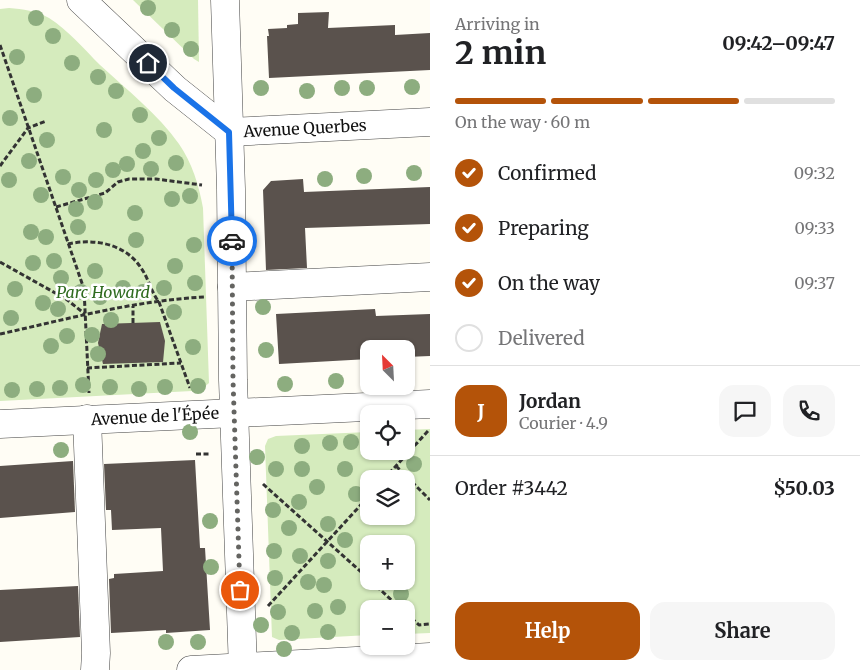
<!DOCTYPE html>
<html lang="en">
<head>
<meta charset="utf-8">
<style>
	body { margin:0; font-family:Merriweather,serif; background:#f6f6f6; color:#202124; height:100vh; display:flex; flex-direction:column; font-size:19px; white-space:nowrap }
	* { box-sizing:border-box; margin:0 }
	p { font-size:16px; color:#757577 }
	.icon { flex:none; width:28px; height:28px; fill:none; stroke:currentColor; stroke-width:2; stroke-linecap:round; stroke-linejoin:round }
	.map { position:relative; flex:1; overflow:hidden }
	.sheet { display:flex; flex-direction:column; background:#fff; width:430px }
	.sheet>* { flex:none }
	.needle { width:32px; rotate:336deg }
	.controls { position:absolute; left:360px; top:340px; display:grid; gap:10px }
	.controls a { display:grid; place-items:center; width:55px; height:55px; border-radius:10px; background:#fff; box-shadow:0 1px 4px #0004; font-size:25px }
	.pin { position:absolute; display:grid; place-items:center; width:42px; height:42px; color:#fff; margin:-21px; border:2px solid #fff; border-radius:50%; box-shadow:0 1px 5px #0007 }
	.courier { position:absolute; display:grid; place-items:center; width:50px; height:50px; margin:-25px; border:4px solid #1a73e8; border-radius:50%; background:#fff; color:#222; box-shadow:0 1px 6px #0007 }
	.head em { font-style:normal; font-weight:700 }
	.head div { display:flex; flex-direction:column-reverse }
	.head { display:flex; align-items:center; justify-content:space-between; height:85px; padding:0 25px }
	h1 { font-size:32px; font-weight:700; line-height:38px }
	.bar { display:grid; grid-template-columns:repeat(4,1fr); gap:8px 5px; align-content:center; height:60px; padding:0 25px }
	.bar i { height:6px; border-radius:4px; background:#e0e0e0 }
	.bar .current { background:#b45309 }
	.bar p { grid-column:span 4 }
	.line { display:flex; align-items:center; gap:12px; padding:0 25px; border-top:1px solid #e0e0e0 }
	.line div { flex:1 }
	.round { display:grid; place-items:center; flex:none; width:52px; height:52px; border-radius:15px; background:#f6f6f6 }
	ol { padding:0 25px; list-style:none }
	li { display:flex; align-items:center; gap:15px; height:55px }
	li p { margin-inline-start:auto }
	li .icon { padding:5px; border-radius:50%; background:#b45309; color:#fff; stroke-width:4 }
	li:last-child { color:#757577 }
	li i { width:28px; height:28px; border:2px solid #e0e0e0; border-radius:50% }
	.primary-button { display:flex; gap:10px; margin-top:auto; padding:10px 25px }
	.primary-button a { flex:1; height:58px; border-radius:15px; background:#b45309; color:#fff; font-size:20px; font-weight:700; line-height:58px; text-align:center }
	.primary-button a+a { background:#f6f6f6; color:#202124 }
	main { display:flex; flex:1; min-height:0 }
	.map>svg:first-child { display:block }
	.green { fill:#d5ebbd; fill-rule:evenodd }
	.building { fill:#5a524d }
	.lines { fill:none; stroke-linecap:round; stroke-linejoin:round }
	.minor-casing { stroke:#444; stroke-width:29 }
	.path { stroke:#333; stroke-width:3; stroke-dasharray:5 2.5; stroke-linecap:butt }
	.minor { stroke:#fff; stroke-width:28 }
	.tree { fill:#8dad7f }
	.done { stroke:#646461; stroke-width:5; stroke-dasharray:0 9 }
	.route { stroke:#1a73e8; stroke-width:6 }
	.labels { text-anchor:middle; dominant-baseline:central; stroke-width:5; stroke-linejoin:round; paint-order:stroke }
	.street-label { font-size:16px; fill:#111; stroke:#fff }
	.park-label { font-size:16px; font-style:italic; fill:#2f6b1f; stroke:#fff }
</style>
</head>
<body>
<main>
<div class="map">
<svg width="430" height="670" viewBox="0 0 430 670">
	<rect width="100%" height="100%" fill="#fffdf5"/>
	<g class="green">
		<path d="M133,0h65l1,62 -5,-3z"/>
		<path d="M9,8c14,1 27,3 40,10 19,12 35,31 51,47 27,25 58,49 79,79 13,19 20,41 24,64l6,175 -7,6 -10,2 -192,10v-392z"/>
		<path d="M430,429v204l-24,1v-25h-37v26l-90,5 -7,-3 -7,-191 3,-7 8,-3 93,-4v19h37v-21zM369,479h37v37h-37zM369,544h37v37h-37z"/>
	</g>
	<g class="building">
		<path d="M329,12l-1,16 67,-3v10l35,-2v37l-161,8 -2,-42h2l-1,-7 19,-1v-3l11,-1v-11z"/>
		<path d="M303,179l1,13 126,-5v37l-125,4 2,40 -41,2 -3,-80 8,-9z"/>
		<path d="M375,309l1,7 54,-2v42l-24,1v-8h-37v10l-90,5 -3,-50z"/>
		<path d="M160,322l5,19 -2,21 -60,2 -5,-21 4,-19z"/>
		<path d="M195,460l5,88h5l5,82 -44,3v-3l-55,3 -2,-54 5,-1v-4l49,-3 -2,-43 -49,2 -1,-20h-5l-2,-46z"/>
		<path d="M73,461l2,51 -75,6v-52z"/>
		<path d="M78,586l2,51 -80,5v-52z"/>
	</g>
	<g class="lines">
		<g class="minor-casing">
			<g id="minor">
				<path d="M81,0l94,89 54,43 201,-10"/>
				<path d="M225,0l6,189 2,191 10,290"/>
				<path d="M232,287l198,-10"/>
				<path d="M87,419l9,234 -1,17"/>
				<path d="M0,424l430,-20"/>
				<path d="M191,670l239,-13"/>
			</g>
		</g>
		<g class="path">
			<path d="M0,45l84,244 5,104"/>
			<path d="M0,166l28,-38 18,-7"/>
			<path d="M56,207l49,-14 13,-11 11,-3h27l46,6"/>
			<path d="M68,244c26,-6 58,0 73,24 8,11 10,24 18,34l31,86"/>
			<path d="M0,262l66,37 19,15"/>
			<path d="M133,323v-17"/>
			<path d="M0,334c68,-15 136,-34 206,-37"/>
			<path d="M87,368l94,-5"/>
			<path d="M196,454h14"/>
			<path d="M396,466l34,34"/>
			<path d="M384,479l44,-48"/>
			<path d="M263,484l106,95"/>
			<path d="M371,581l30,28"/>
			<path d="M268,606l101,-110"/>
			<path d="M406,613l13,12 11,-1"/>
		</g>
		<use href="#minor" class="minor"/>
	</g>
	<g class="tree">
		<circle cx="148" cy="8" r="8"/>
		<circle cx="36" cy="18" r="8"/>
		<circle cx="172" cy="30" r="8"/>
		<circle cx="53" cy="36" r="8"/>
		<circle cx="191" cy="49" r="8"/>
		<circle cx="17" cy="57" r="8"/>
		<circle cx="72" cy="63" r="8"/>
		<circle cx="98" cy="77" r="8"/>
		<circle cx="412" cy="87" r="8"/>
		<circle cx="261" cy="88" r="8"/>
		<circle cx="342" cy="88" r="8"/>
		<circle cx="367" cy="88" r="8"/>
		<circle cx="116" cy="91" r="8"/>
		<circle cx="307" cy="91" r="8"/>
		<circle cx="34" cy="95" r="8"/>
		<circle cx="140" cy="115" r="8"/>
		<circle cx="10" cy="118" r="8"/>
		<circle cx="104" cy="130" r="8"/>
		<circle cx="159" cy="138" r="8"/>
		<circle cx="47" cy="140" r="8"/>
		<circle cx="143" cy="151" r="8"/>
		<circle cx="29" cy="161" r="8"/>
		<circle cx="176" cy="163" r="8"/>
		<circle cx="127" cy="164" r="8"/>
		<circle cx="151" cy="169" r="8"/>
		<circle cx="113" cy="170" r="8"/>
		<circle cx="414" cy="173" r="8"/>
		<circle cx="364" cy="176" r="8"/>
		<circle cx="63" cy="177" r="8"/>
		<circle cx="325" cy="179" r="8"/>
		<circle cx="9" cy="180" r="8"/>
		<circle cx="96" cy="180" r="8"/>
		<circle cx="79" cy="190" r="8"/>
		<circle cx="41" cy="195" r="8"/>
		<circle cx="190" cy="196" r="8"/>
		<circle cx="172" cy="199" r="8"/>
		<circle cx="95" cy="202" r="8"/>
		<circle cx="76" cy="209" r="8"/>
		<circle cx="135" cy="213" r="8"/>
		<circle cx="78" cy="227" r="8"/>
		<circle cx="31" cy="232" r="8"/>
		<circle cx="46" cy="237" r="8"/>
		<circle cx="136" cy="240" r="8"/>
		<circle cx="194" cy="245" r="8"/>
		<circle cx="54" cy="261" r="8"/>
		<circle cx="33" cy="263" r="8"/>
		<circle cx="175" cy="266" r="8"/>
		<circle cx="95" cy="271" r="8"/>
		<circle cx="61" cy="278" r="8"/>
		<circle cx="195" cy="283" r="8"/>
		<circle cx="123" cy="288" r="8"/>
		<circle cx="164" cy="288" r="8"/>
		<circle cx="15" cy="289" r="8"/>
		<circle cx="81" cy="292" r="8"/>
		<circle cx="143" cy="292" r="8"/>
		<circle cx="100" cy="297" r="8"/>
		<circle cx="43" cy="303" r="8"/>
		<circle cx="263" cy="307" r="8"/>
		<circle cx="58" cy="309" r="8"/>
		<circle cx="174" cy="312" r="8"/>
		<circle cx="11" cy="318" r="8"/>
		<circle cx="111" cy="320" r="8"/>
		<circle cx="92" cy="335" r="8"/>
		<circle cx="67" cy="336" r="8"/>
		<circle cx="51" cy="346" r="8"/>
		<circle cx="193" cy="347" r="8"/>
		<circle cx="266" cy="350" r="8"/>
		<circle cx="98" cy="354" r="8"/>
		<circle cx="336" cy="381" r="8"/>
		<circle cx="285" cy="384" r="8"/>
		<circle cx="83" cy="385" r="8"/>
		<circle cx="198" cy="386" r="8"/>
		<circle cx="110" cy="387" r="8"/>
		<circle cx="165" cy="387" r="8"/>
		<circle cx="60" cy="388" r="8"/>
		<circle cx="37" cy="389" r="8"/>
		<circle cx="139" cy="389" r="8"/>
		<circle cx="12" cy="390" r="8"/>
		<circle cx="190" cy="432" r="8"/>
		<circle cx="351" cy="442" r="8"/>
		<circle cx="330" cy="443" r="8"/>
		<circle cx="302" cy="446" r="8"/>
		<circle cx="61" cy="450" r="8"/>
		<circle cx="257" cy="457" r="8"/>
		<circle cx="414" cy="464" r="8"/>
		<circle cx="276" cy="469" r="8"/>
		<circle cx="302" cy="469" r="8"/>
		<circle cx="345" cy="469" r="8"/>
		<circle cx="317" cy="487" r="8"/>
		<circle cx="356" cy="494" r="8"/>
		<circle cx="299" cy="502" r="8"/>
		<circle cx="273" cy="510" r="8"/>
		<circle cx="210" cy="521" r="8"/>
		<circle cx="328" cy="524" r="8"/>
		<circle cx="289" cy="528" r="8"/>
		<circle cx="345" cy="540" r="8"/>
		<circle cx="274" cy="551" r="8"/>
		<circle cx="300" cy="556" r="8"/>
		<circle cx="328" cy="561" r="8"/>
		<circle cx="211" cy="567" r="8"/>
		<circle cx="275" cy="578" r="8"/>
		<circle cx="308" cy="582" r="8"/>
		<circle cx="324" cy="585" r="8"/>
		<circle cx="401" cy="594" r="8"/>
		<circle cx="338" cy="607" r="8"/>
		<circle cx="315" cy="611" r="8"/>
		<circle cx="278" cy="612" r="8"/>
		<circle cx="261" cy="625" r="8"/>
		<circle cx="328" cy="632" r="8"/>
		<circle cx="292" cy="633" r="8"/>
		<circle cx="166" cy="642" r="8"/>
		<circle cx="198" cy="642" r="8"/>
		<circle cx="284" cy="649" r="8"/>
	</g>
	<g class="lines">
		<path class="done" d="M232,241l1,139 7,210"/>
		<path class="route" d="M148,63l26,25 55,44 3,109"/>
	</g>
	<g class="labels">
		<g class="street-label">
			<text transform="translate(305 128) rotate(-3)">Avenue Querbes</text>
			<text transform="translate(155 416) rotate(-3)">Avenue de l'Épée</text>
		</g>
		<g class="park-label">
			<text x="103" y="292">Parc Howard</text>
		</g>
	</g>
</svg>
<div class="controls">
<a><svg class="needle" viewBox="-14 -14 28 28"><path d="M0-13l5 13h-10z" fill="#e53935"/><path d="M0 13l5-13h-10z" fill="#757577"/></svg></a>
<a><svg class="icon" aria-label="locate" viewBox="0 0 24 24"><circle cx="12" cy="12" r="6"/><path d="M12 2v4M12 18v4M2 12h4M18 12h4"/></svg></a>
<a><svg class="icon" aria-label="layers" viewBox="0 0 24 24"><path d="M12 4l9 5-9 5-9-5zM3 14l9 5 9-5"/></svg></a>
<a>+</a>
<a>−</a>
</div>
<div class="pin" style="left:240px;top:590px;background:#ea580c"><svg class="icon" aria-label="bag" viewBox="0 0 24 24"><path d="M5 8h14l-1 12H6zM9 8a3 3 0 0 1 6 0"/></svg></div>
<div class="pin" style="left:148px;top:63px;background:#1f2937"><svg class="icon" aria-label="home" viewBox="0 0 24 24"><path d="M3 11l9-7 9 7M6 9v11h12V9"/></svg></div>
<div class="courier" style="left:232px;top:241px"><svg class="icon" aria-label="car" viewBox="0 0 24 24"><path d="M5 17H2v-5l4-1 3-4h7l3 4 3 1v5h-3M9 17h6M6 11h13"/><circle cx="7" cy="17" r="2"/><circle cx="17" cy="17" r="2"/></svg></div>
</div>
<section class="sheet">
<div class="head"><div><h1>2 min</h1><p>Arriving in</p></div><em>09:42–09:47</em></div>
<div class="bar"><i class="current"></i><i class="current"></i><i class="current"></i><i></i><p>On the way · 60 m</p></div>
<ol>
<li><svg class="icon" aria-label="check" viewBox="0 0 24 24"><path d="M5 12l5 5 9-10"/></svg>Confirmed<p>09:32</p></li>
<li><svg class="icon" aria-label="check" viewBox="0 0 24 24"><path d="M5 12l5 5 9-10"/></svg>Preparing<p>09:33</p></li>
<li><svg class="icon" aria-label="check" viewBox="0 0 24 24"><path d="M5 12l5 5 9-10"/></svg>On the way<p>09:37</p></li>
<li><i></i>Delivered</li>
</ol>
<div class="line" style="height:90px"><b class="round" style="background:#b45309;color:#fff">J</b><div><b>Jordan</b><p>Courier · 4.9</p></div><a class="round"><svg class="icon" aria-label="chat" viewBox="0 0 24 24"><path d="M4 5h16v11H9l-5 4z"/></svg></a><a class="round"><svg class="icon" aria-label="phone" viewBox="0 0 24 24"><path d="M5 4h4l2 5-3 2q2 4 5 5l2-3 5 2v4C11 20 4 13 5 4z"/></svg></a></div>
<div class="line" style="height:65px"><div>Order #3442</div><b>$50.03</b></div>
<div class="primary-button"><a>Help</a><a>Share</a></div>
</section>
</main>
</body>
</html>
